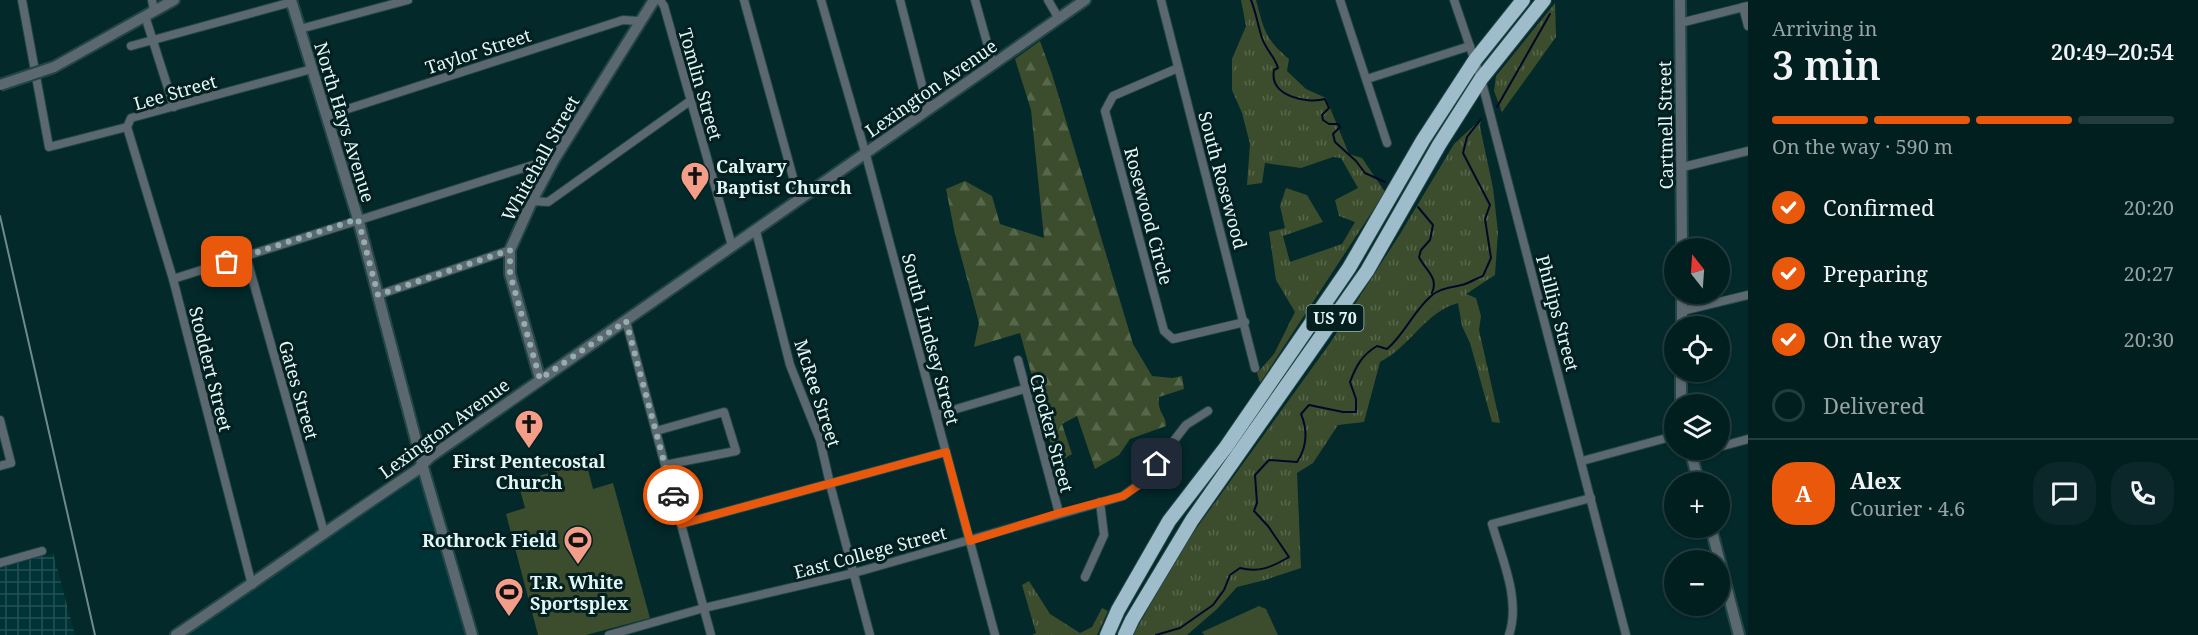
<!DOCTYPE html>
<html lang="en">
<head>
<meta charset="utf-8">
<style>
	body { margin:0; font-family:"Noto Serif",serif; background:#0c2729; color:#f1f3f6; height:100vh; display:flex; flex-direction:column; font-size:22px; white-space:nowrap }
	* { box-sizing:border-box; margin:0 }
	p { font-size:20px; color:#96a2a5 }
	.icon { flex:none; width:33px; height:33px; fill:none; stroke:currentColor; stroke-width:2; stroke-linecap:round; stroke-linejoin:round }
	.map { position:relative; flex:1; overflow:hidden }
	.drawer { display:flex; flex-direction:column; background:#021f20; width:450px }
	.drawer>* { flex:none }
	.needle { width:39px; rotate:343deg }
	.controls { position:absolute; left:1664px; top:238px; display:grid; gap:12px }
	.controls a { display:grid; place-items:center; width:66px; height:66px; border-radius:50%; background:#021f20; box-shadow:0 2px 4px #0004,0 0 0 2px #233d3e; font-size:30px }
	.pin { position:absolute; display:grid; place-items:center; width:51px; height:51px; color:#fff; margin:-26px; border-radius:12px; box-shadow:0 3px 9px #0006 }
	.courier { position:absolute; display:grid; place-items:center; width:60px; height:60px; margin:-30px; border:4px solid #ea580c; border-radius:50%; background:#fff; color:#222; box-shadow:0 2px 8px #0007 }
	.overview em { font-style:normal; font-weight:600 }
	.overview div { display:flex; flex-direction:column-reverse }
	.overview { display:flex; align-items:center; justify-content:space-between; height:102px; padding:0 24px }
	h1 { font-size:39px; font-weight:600; line-height:45px }
	.bar { display:grid; grid-template-columns:repeat(4,1fr); gap:9px 6px; align-content:center; height:72px; padding:0 24px }
	.bar i { height:8px; border-radius:4px; background:#233d3e }
	.bar .active { background:#ea580c }
	.bar p { grid-column:span 4 }
	.line { display:flex; align-items:center; gap:15px; padding:0 24px; border-top:2px solid #233d3e }
	.line div { flex:1 }
	.round { display:grid; place-items:center; flex:none; width:63px; height:63px; border-radius:24px; background:#0c2729 }
	ol { padding:0 24px; list-style:none }
	li { display:flex; align-items:center; gap:18px; height:66px }
	li p { margin-inline-start:auto }
	li .icon { padding:6px; border-radius:50%; background:#ea580c; color:#fff; stroke-width:4 }
	li:last-child { color:#96a2a5 }
	li i { width:33px; height:33px; border:3px solid #233d3e; border-radius:50% }
	main { display:flex; flex:1; min-height:0 }
	.map>svg:first-child { display:block }
	.built { fill:#003335 }
	.industrial { fill:url(#industrial-grid) }
	.grass { fill:url(#grass-tufts) }
	.forest { fill:url(#forest-firs) }
	.park { fill:#3b4d2d }
	.lines { fill:none; stroke-linecap:round; stroke-linejoin:round }
	.stream { stroke:#020828; stroke-width:2 }
	.minor-casing { stroke:#224647; stroke-width:10 }
	.tertiary-casing { stroke:#224647; stroke-width:14 }
	.trunk-casing { stroke:#224647; stroke-width:16 }
	.minor { stroke:#5c686f; stroke-width:8 }
	.tertiary { stroke:#5c686f; stroke-width:10 }
	.trunk { stroke:#9fbccb; stroke-width:14 }
	.rail { stroke:#6e8b8c; stroke-width:2 }
	.tertiary-bridge-casing { stroke:#224647; stroke-width:14; stroke-linecap:butt }
	.tertiary-bridge { stroke:#5c686f; stroke-width:10 }
	.done { stroke:#94aeaf; stroke-width:6; stroke-dasharray:0 10.8 }
	.route { stroke:#ea580c; stroke-width:8 }
	.labels { text-anchor:middle; dominant-baseline:central; stroke-width:6; stroke-linejoin:round; paint-order:stroke }
	.shield { fill:#041f20; stroke:#9fb6b6; stroke-width:1.5 }
	.shield-label { font-size:16px; font-weight:bold; fill:#e2f6f6 }
	.street-label { font-size:18px; fill:#e2f6f6; stroke:#041f20 }
	.poi-label { font-size:18px; font-weight:bold; fill:#e2f6f6; stroke:#041f20; text-anchor:start }
</style>
</head>
<body>
<main>
<div class="map">
<svg width="1748" height="635" viewBox="0 0 1748 635">
	<defs>
		<pattern id="industrial-grid" width="8" height="8" patternUnits="userSpaceOnUse" patternTransform="scale(1.5)"><rect width="8" height="8" fill="#003335"/><path d="M0 4h8M4 0v8" fill="none" stroke="#255153"/></pattern>
		<pattern id="grass-tufts" width="24" height="20" patternUnits="userSpaceOnUse" patternTransform="scale(1.5)"><rect width="24" height="20" fill="#3b4d2d"/><path d="M3 7l-1-3M5 7V3M7 7l1-3M15 17l-1-3M17 17v-4M19 17l1-3" fill="none" stroke="#57674c"/></pattern>
		<pattern id="forest-firs" width="22" height="20" patternUnits="userSpaceOnUse" patternTransform="scale(1.5)"><rect width="22" height="20" fill="#3b4d2d"/><path d="M5 1l3.5 6h-7zM16 11l3.5 6h-7z" fill="#57674c"/></pattern>
	</defs>
	<rect width="100%" height="100%" fill="#03292b"/>
	<path class="built" d="M420,470l49,165h-287z"/>
	<path class="industrial" d="M53,553l22,82h-75v-67z"/>
	<g class="grass">
		<path d="M1241,0h15c8,30 9,39 33,59l-2,12 19,18 20,9 23,56 13,4 23,34 -125,191 -3,-10 17,-19 21,-42 -19,-32 -7,-48 16,-4 -5,-22 6,-18 21,7 16,27 -40,14 7,26 52,-18 13,-22 -16,-6 -4,-16 23,-12 -17,-30 -8,-1 -32,11 -36,-5 -3,20 -15,2 3,-41 -8,-31 -10,-23v-31l14,-33z"/>
		<path d="M1555,3l1,34 -54,75 -8,-21 2,-15z"/>
		<path d="M1481,119l-1,8 13,61 5,44 -3,43 -29,19 10,4 5,18 -2,14 21,93 -8,-1 -22,-79 -8,-17 -4,-23c-33,9 -47,43 -78,59l-16,60 -26,3 -25,38 -16,10 4,95 -36,12 -28,7 -20,22 -30,26h-54l52,-91 145,-201 70,-109 54,-90z"/>
		<path d="M1029,581l21,33 30,19 12,-6 10,-19 6,3 -11,24h-65l4,-2 -14,-48z"/>
	</g>
	<path class="forest" d="M1040,41l12,33 81,270 19,32 20,2 10,-2 2,13 -25,8c-2,16 7,17 7,29l-36,13 -11,16 -24,14 -18,-53 -15,8 10,30 -16,9 -36,-130 -46,14 5,-24 -24,-89 -9,-45 19,-8 27,15 8,28 44,14 -13,-128 -16,-51z"/>
	<g class="park">
		<path d="M586,462l7,27 20,-6 37,135 -64,17h-48l-32,-121 19,-6 -7,-26z"/>
		<path d="M1259,606l7,3 12,26h-74l-2,-3z"/>
	</g>
	<g class="lines">
		<g class="stream">
			<path d="M1251,0c5,12 7,26 11,38 4,12 13,19 16,30l-4,2c-5,26 32,34 51,29l4,9 -7,7 1,5 6,4h9l2,3 -7,7 2,8 21,19 9,12 20,9"/>
			<path d="M1497,107l53,-93"/>
			<path d="M1418,207l15,18 -3,15 -9,10 -2,7c6,13 20,20 13,36"/>
			<path d="M1156,635l24,-7 33,-23 11,-15 6,-15 10,-7c19,5 32,-1 49,-11l-21,-31 -14,-15 3,-8 -2,-28 14,-15 28,2c10,-15 11,-31 4,-48l8,-9 34,7h13v-13l-6,-17c6,-16 12,-27 27,-36l10,3c17,-14 26,-37 43,-52 10,-10 23,-9 35,-13 6,-2 12,-6 18,-8l8,-18 -6,-39 5,-14 -27,-52 4,-16 14,-18"/>
		</g>
		<g class="minor-casing">
			<g id="minor">
				<path d="M22,0l27,147 78,-20 4,-9 181,-49"/>
				<path d="M152,0l2,11"/>
				<path d="M660,0l4,6 68,240"/>
				<path d="M744,0l55,199"/>
				<path d="M821,0l45,155 129,480"/>
				<path d="M900,0l28,108"/>
				<path d="M975,0l18,64"/>
				<path d="M1048,0l11,19"/>
				<path d="M1161,0l94,368"/>
				<path d="M1340,0l47,143"/>
				<path d="M1454,0l27,79 145,556"/>
				<path d="M1743,7l5,19"/>
				<path d="M145,16l29,91"/>
				<path d="M1680,23l68,-17"/>
				<path d="M300,29l108,-29"/>
				<path d="M131,46l161,-44"/>
				<path d="M1178,68l-65,28 -8,15 59,220 9,8 72,-17"/>
				<path d="M1367,79l103,-33"/>
				<path d="M326,116l297,-96 16,1"/>
				<path d="M127,127l46,152 79,306"/>
				<path d="M1683,167l65,-16"/>
				<path d="M532,201l16,1 142,-101"/>
				<path d="M756,231l34,134 30,75 10,44 40,151"/>
				<path d="M246,256l78,276"/>
				<path d="M173,279l382,-121"/>
				<path d="M378,295l132,-45"/>
				<path d="M1682,311l66,-16"/>
				<path d="M626,321l85,314"/>
				<path d="M1018,360l41,153"/>
				<path d="M936,415l88,-26"/>
				<path d="M0,420l11,43 -11,3"/>
				<path d="M656,431l68,-19 12,39 -71,14"/>
				<path d="M1719,447l29,-8"/>
				<path d="M1691,454l15,-4"/>
				<path d="M1582,461l92,-25"/>
				<path d="M681,524l265,-72"/>
				<path d="M0,563l42,-12"/>
				<path d="M1085,577l19,-42 -4,-33"/>
				<path d="M609,635l95,-27 150,-35 269,-77 19,-14 44,-57 22,-14"/>
				<path d="M1509,635c12,-35 -7,-76 -17,-111l99,-26"/>
			</g>
		</g>
		<g class="tertiary-casing">
			<g id="tertiary">
				<path d="M291,0l67,219 66,252 48,164"/>
				<path d="M1680,0l2,249"/>
				<path d="M54,67l120,-67"/>
				<path d="M1682,327v-33"/>
				<path d="M540,379l-30,-105v-24l22,-49 23,-43 99,-158"/>
				<path d="M1681,405v-33"/>
				<path d="M1690,450l9,33"/>
				<path d="M1711,528l28,107"/>
				<path d="M176,635c81,-54 160,-111 241,-165l13,-13 655,-457"/>
			</g>
		</g>
		<g class="trunk-casing">
			<g id="trunk">
				<path d="M1107,635l11,-25 51,-89 57,-74 123,-179 74,-128 52,-80 48,-60"/>
				<path d="M1125,635l7,-15 60,-100 175,-249 72,-126 42,-66 63,-79"/>
			</g>
		</g>
		<use href="#minor" class="minor"/>
		<use href="#tertiary" class="tertiary"/>
		<use href="#trunk" class="trunk"/>
		<path class="rail" d="M0,216l95,419"/>
		<g class="tertiary-bridge-casing">
			<path id="tertiary-bridge" d="M0,85l54,-18"/>
		</g>
		<use href="#tertiary-bridge" class="tertiary-bridge"/>
	</g>
	<g class="lines">
		<path class="done" d="M227,262l131,-43 20,76 132,-45v24l30,105 86,-58 47,174"/>
		<path class="route" d="M673,495l8,29 265,-72 24,89 89,-28 64,-17 19,-13 15,-19"/>
	</g>
	<defs>
		<g id="church-pin" transform="scale(1.5)"><path d="M0 17L-7.5 6A9.5 9.5 0 1 1 7.5 6Z" fill="#f49e8a" stroke="#041f20"/><path d="M-1.2-6h2.4v3.5h3.3v2.4h-3.3V6h-2.4V-.1h-3.3v-2.4h3.3Z" fill="#111"/></g>
		<g id="stadium-pin" transform="scale(1.5)"><path d="M0 17L-7.5 6A9.5 9.5 0 1 1 7.5 6Z" fill="#f49e8a" stroke="#041f20"/><path d="M0-5a6.5 5 0 1 0 0 10a6.5 5 0 1 0 0-10ZM-3.5-1.8h7v3.6h-7Z" fill="#111"/></g>
	</defs>
	<g fill-rule="evenodd">
		<use href="#church-pin" x="695" y="176"/>
		<use href="#church-pin" x="529" y="424"/>
		<use href="#stadium-pin" x="578" y="540"/>
		<use href="#stadium-pin" x="509" y="592"/>
	</g>
	<g class="labels">
		<rect class="shield" x="1306.5" y="305" width="57" height="26" rx="4.5"/>
		<g class="shield-label">
			<text x="1335" y="318">US 70</text>
		</g>
		<g class="street-label">
			<text transform="translate(478 51) rotate(-18)">Taylor Street</text>
			<text transform="translate(701 84) rotate(74)">Tomlin Street</text>
			<text transform="translate(931 88) rotate(-35)">Lexington Avenue</text>
			<text transform="translate(175 92) rotate(-16)">Lee Street</text>
			<text transform="translate(345 122) rotate(73)">North Hays Avenue</text>
			<text transform="translate(1665 125) rotate(-91)">Cartmell Street</text>
			<text transform="translate(540 158) rotate(-61)">Whitehall Street</text>
			<text transform="translate(1223 180) rotate(75)">South Rosewood</text>
			<text transform="translate(1149 216) rotate(75)">Rosewood Circle</text>
			<text transform="translate(1558 313) rotate(75)">Phillips Street</text>
			<text transform="translate(931 339) rotate(75)">South Lindsey Street</text>
			<text transform="translate(211 369) rotate(76)">Stoddert Street</text>
			<text transform="translate(299 390) rotate(74)">Gates Street</text>
			<text transform="translate(818 393) rotate(72)">McRee Street</text>
			<text transform="translate(444 428) rotate(-36)">Lexington Avenue</text>
			<text transform="translate(1052 433) rotate(75)">Crocker Street</text>
			<text transform="translate(870 552) rotate(-15)">East College Street</text>
		</g>
		<g class="poi-label">
			<text x="716" y="166">Calvary<tspan x="716" dy="21">Baptist Church</tspan></text>
			<text x="529" y="461" text-anchor="middle">First Pentecostal<tspan x="529" dy="21">Church</tspan></text>
			<text x="557" y="540" text-anchor="end">Rothrock Field</text>
			<text x="530" y="582">T.R. White<tspan x="530" dy="21">Sportsplex</tspan></text>
		</g>
	</g>
</svg>
<div class="controls">
<a><svg class="needle" viewBox="-14 -14 28 28"><path d="M0-13l5 13h-10z" fill="#e53935"/><path d="M0 13l5-13h-10z" fill="#96a2a5"/></svg></a>
<a><svg class="icon" aria-label="locate" viewBox="0 0 24 24"><circle cx="12" cy="12" r="6"/><path d="M12 2v4M12 18v4M2 12h4M18 12h4"/></svg></a>
<a><svg class="icon" aria-label="layers" viewBox="0 0 24 24"><path d="M12 4l9 5-9 5-9-5zM3 14l9 5 9-5"/></svg></a>
<a>+</a>
<a>−</a>
</div>
<div class="pin" style="left:227px;top:262px;background:#ea580c"><svg class="icon" aria-label="bag" viewBox="0 0 24 24"><path d="M5 8h14l-1 12H6zM9 8a3 3 0 0 1 6 0"/></svg></div>
<div class="pin" style="left:1157px;top:464px;background:#1f2937"><svg class="icon" aria-label="home" viewBox="0 0 24 24"><path d="M3 11l9-7 9 7M6 9v11h12V9"/></svg></div>
<div class="courier" style="left:673px;top:495px"><svg class="icon" aria-label="car" viewBox="0 0 24 24"><path d="M5 17H2v-5l4-1 3-4h7l3 4 3 1v5h-3M9 17h6M6 11h13"/><circle cx="7" cy="17" r="2"/><circle cx="17" cy="17" r="2"/></svg></div>
</div>
<section class="drawer">
<div class="overview"><div><h1>3 min</h1><p>Arriving in</p></div><em>20:49–20:54</em></div>
<div class="bar"><i class="active"></i><i class="active"></i><i class="active"></i><i></i><p>On the way · 590 m</p></div>
<ol>
<li><svg class="icon" aria-label="check" viewBox="0 0 24 24"><path d="M5 12l5 5 9-10"/></svg>Confirmed<p>20:20</p></li>
<li><svg class="icon" aria-label="check" viewBox="0 0 24 24"><path d="M5 12l5 5 9-10"/></svg>Preparing<p>20:27</p></li>
<li><svg class="icon" aria-label="check" viewBox="0 0 24 24"><path d="M5 12l5 5 9-10"/></svg>On the way<p>20:30</p></li>
<li><i></i>Delivered</li>
</ol>
<div class="line" style="height:108px"><b class="round" style="background:#ea580c;color:#fff">A</b><div><b>Alex</b><p>Courier · 4.6</p></div><a class="round"><svg class="icon" aria-label="chat" viewBox="0 0 24 24"><path d="M4 5h16v11H9l-5 4z"/></svg></a><a class="round"><svg class="icon" aria-label="phone" viewBox="0 0 24 24"><path d="M5 4h4l2 5-3 2q2 4 5 5l2-3 5 2v4C11 20 4 13 5 4z"/></svg></a></div>
</section>
</main>
</body>
</html>
